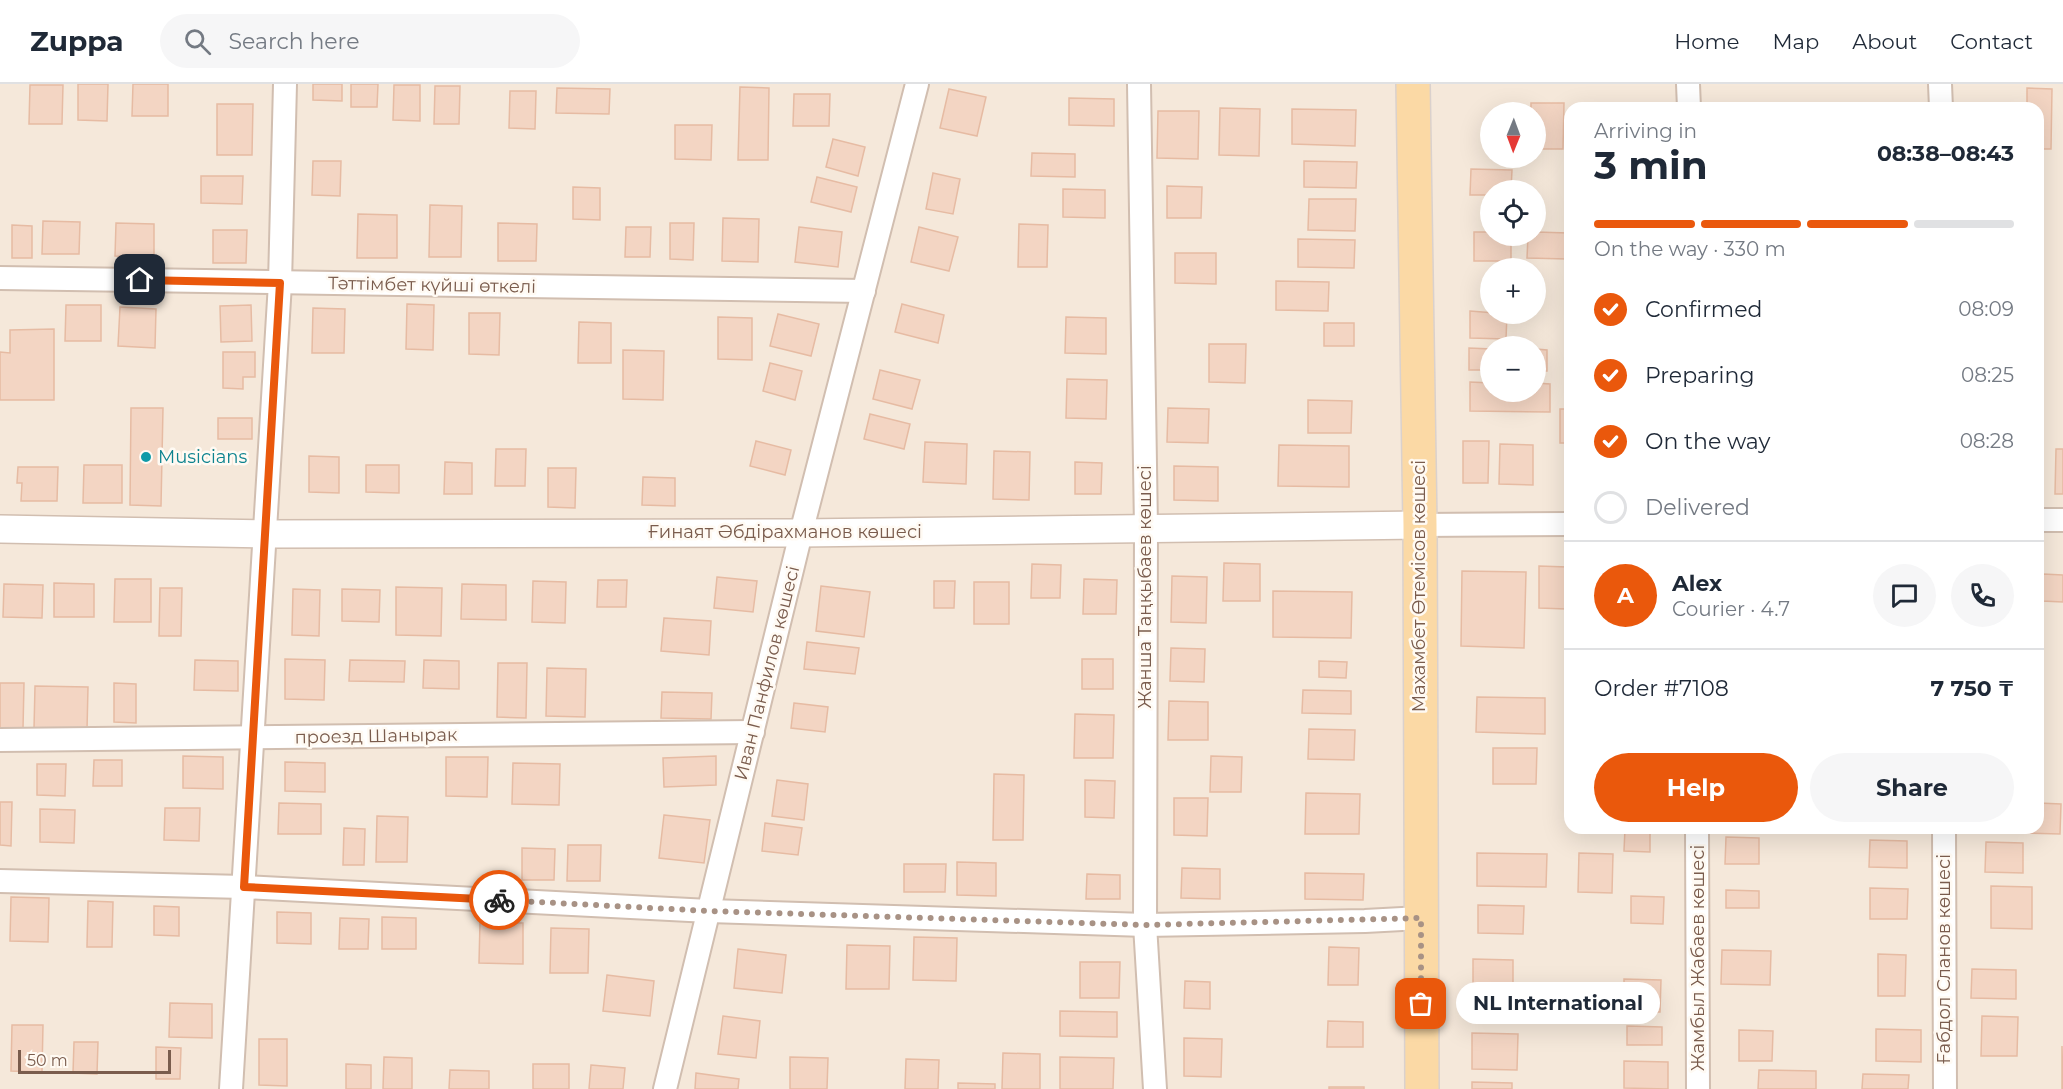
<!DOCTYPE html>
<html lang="en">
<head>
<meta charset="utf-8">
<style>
	body { margin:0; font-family:Montserrat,sans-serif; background:#f6f6f7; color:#1f2937; height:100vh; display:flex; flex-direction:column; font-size:22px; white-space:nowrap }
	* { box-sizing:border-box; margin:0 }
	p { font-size:20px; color:#747a83 }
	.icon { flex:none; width:33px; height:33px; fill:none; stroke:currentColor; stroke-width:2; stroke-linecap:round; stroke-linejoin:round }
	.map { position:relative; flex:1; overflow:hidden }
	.drawer { position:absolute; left:1564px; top:18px; width:480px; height:732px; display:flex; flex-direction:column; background:#fff; border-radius:18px; box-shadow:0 6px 24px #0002 }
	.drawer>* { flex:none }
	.needle { width:39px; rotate:181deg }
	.controls { position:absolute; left:1480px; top:18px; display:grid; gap:12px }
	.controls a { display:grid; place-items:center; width:66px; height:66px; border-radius:50%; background:#fff; box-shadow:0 6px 24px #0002; font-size:30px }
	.scale { position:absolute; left:18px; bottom:15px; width:153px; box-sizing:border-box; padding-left:6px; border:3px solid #7a5c4d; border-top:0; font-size:16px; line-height:21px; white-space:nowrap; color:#7a5c4d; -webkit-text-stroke:4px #fffaf3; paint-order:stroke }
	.pin { position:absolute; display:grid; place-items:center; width:51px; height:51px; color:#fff; margin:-26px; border-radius:12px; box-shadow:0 3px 9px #0006 }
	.courier { position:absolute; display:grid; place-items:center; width:60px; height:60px; margin:-30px; border:4px solid #ea580c; border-radius:50%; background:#fff; color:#222; box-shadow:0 2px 8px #0007 }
	.bubble { position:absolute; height:42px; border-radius:21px; background:#fff; box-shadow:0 6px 24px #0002; font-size:20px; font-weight:700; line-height:42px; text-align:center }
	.head em { font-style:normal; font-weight:700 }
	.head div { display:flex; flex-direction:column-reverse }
	.head { display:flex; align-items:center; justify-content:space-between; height:102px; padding:0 30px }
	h1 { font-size:39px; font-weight:700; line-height:45px }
	.bar { display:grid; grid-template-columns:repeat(4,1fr); gap:9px 6px; align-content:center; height:72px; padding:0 30px }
	.bar i { height:8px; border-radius:4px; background:#e0e1e3 }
	.bar .on { background:#ea580c }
	.bar p { grid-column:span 4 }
	.line { display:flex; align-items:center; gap:15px; padding:0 30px; border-top:2px solid #e0e1e3 }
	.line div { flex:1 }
	.round { display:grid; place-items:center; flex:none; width:63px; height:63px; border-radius:32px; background:#f6f6f7 }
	ol { padding:0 30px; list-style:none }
	li { display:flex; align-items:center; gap:18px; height:66px }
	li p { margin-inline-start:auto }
	li .icon { padding:6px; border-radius:50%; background:#ea580c; color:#fff; stroke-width:4 }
	li:last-child { color:#747a83 }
	li i { width:33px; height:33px; border:3px solid #e0e1e3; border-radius:50% }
	.primary-button { display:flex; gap:12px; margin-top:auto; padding:12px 30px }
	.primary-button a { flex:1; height:69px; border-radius:36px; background:#ea580c; color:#fff; font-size:24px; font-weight:700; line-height:69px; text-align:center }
	.primary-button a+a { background:#f6f6f7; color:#1f2937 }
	header { display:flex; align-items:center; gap:36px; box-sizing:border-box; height:84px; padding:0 30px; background:#fff; border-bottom:2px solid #e0e1e3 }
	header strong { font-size:28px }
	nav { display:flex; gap:33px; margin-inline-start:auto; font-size:21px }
	.search { width:420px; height:54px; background:#f6f6f7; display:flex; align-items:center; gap:15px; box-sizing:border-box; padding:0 21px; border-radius:33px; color:#747a83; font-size:22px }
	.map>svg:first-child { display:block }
	.residential { fill:#f5e8da; fill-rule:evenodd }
	.building { fill:#f3d5c3; stroke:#e6bba3; stroke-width:1.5 }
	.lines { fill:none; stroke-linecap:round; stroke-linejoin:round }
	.minor-casing { stroke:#d1beb0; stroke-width:26 }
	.tertiary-casing { stroke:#d1beb0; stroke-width:30 }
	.primary-casing { stroke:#dad1cd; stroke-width:36 }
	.minor { stroke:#fff; stroke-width:22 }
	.tertiary { stroke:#fff; stroke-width:27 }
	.primary { stroke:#fbd9a5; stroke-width:33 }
	.done { stroke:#a89285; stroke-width:6; stroke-dasharray:0 10.8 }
	.route { stroke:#ea580c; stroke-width:8 }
	.culture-dot { fill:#0f9aa8; stroke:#fffaf3; stroke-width:2 }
	.labels { text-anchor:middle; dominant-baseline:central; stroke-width:5; stroke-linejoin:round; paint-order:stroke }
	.street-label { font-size:18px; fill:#7a5c4d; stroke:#fffaf3 }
	.culture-label { font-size:18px; fill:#0d838f; stroke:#fffaf3; text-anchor:start }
</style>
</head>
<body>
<header>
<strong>Zuppa</strong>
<div class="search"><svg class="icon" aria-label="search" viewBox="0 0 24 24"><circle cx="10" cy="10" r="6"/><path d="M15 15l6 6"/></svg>Search here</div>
<nav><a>Home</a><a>Map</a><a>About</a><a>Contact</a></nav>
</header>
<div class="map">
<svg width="2063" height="1005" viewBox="0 0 2063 1005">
	<rect width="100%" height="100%" fill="#fdf6ec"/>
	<path class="residential" d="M0,0h2063v1005h-2063zM1570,24h468v720h-468zM1491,28h45v46h-45zM1491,106h45v46h-45zM1491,184h45v46h-45zM1491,262h45v46h-45z"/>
	<g class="building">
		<path d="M78,0h30l-1,37 -29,-1z"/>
		<path d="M133,0h35v32h-36z"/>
		<path d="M313,0h29v17l-29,-1z"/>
		<path d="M351,0h27l-1,23h-26z"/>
		<path d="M30,1h33l-1,39h-33z"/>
		<path d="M394,1h26v36l-27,-1z"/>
		<path d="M435,2h25l-1,38h-25z"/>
		<path d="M740,3l29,1 -1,72h-30z"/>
		<path d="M557,4l53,1 -1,25 -53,-1z"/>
		<path d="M2027,4l25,1 -1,60h-13v-41h-11z"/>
		<path d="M949,5l37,8 -9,39 -37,-8z"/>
		<path d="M510,7h26l-1,38 -26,-1z"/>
		<path d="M794,10h36l-1,32h-36z"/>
		<path d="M1069,14l45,1v27l-45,-1z"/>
		<path d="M1531,19h33l-1,46h-27v-37h-5z"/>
		<path d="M217,20h36l-1,51h-35z"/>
		<path d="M1784,20l37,1v3h-37z"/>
		<path d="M1976,21l33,1v2h-33z"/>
		<path d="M1723,22l43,1v1h-43z"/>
		<path d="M1220,24l40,1 -1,47 -40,-1z"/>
		<path d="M1292,25l64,1 -1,36 -63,-2z"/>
		<path d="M1158,27h41l-1,48 -41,-1z"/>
		<path d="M675,41h37l-1,35 -36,-1z"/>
		<path d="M833,55l32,8 -7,29 -32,-9z"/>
		<path d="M1032,69l43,1v23l-44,-1z"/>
		<path d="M313,77h28l-1,35 -28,-1z"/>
		<path d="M1304,77l53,1 -1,26 -52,-1z"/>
		<path d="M1471,85l41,1 -1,20h-20v5h-21z"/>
		<path d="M933,89l27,6 -7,35 -27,-5z"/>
		<path d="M201,92h42l-1,28 -41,-1z"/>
		<path d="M817,93l40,10 -6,25 -40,-10z"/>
		<path d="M1167,102l35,1 -1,31h-34z"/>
		<path d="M573,103l27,1v32l-27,-1z"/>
		<path d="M1063,105l42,1v28l-42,-1z"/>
		<path d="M1309,115h47l-1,32 -47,-1z"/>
		<path d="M430,121l32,1 -1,51h-32z"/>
		<path d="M358,130l39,1v43h-40z"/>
		<path d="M723,134l36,1 -1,43 -36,-1z"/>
		<path d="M43,137l37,1 -1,32h-37z"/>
		<path d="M116,139l38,1v33l-39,-1z"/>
		<path d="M498,139l39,1 -1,37h-38z"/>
		<path d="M670,139h24l-1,37 -23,-1z"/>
		<path d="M1019,140l29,1 -1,42h-29z"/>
		<path d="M12,141l20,1v32h-20z"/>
		<path d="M626,143h25l-1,30h-25z"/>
		<path d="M799,143l43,5 -4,35 -43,-5z"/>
		<path d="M919,143l39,10 -9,34 -38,-9z"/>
		<path d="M213,146h34l-1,33h-33z"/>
		<path d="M1474,148h17v4h20v25h-37z"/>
		<path d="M1536,148l32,1 -1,26 -40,-1 1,-22h8z"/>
		<path d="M1298,155l57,1 -1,28 -56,-1z"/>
		<path d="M1175,169h41v31l-41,-1z"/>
		<path d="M1276,197l53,1 -1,29 -52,-1z"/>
		<path d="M407,220l27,1 -1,45 -27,-1z"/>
		<path d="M902,220l42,11 -6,28 -43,-11z"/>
		<path d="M66,221h35v36h-36z"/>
		<path d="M251,221l1,36 -31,1 -1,-36z"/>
		<path d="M120,223l36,2 -1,39 -37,-2z"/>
		<path d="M313,224l32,1 -1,44h-32z"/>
		<path d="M1470,227l37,3 -1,25 -36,-1z"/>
		<path d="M469,229h31l-1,42 -30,-1z"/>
		<path d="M778,230l41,10 -8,32 -41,-10z"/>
		<path d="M718,233l34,1v42l-34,-1z"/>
		<path d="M1066,233l40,1v36l-41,-1z"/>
		<path d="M579,238l32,1v40h-33z"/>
		<rect x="1324" y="239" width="30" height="23"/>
		<path d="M54,245v71h-54v-48l10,1v-23z"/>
		<path d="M1209,260h37l-1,39 -36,-1z"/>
		<path d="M1469,264l22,1v21h-22z"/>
		<path d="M1536,265l11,1v21h-11z"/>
		<path d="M623,266l41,1 -1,49 -40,-1z"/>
		<path d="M223,268h32v25h-12v12l-20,-1z"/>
		<path d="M770,279l32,8 -7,29 -32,-9z"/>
		<path d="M880,286l40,10 -8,29 -39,-10z"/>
		<path d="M1067,295l40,1 -1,39 -40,-1z"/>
		<path d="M1470,298l21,1v9h45v-9l14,1v28l-80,-1z"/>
		<path d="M1308,316l44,1 -1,32h-43z"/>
		<path d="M131,324h32l-2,98 -31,-1z"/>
		<path d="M1168,324l41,1 -1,34 -41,-1z"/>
		<rect x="1560" y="325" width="10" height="34"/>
		<path d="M870,330l40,10 -6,25 -40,-10z"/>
		<rect x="218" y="334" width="34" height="21"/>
		<path d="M756,357l35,9 -6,25 -35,-9z"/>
		<path d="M1463,357h26l-1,42h-25z"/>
		<path d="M925,358l42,2 -1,40 -43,-2z"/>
		<path d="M1500,360l33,1v40l-34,-1z"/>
		<path d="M1279,361l70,1v41l-71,-1z"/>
		<path d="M496,365h30l-1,37h-30z"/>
		<path d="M2056,365h7v45h-8z"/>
		<path d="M994,367l36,1 -1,48 -36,-1z"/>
		<path d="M309,372l30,1v36l-30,-1z"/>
		<path d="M445,378l27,1v31h-28z"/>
		<path d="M1075,378l27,1 -1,31h-26z"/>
		<path d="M84,381h38v38h-39z"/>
		<path d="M366,381h33v28l-33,-1z"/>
		<path d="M1174,382l44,1v34l-44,-1z"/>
		<path d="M18,383h40l-1,34h-36l1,-18h-5z"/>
		<path d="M548,384h28l-1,40 -27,-1z"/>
		<path d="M643,393l32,1v28l-33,-1z"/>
		<path d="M1224,479l36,1v37h-37z"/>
		<path d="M1032,480l29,1 -1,33h-29z"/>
		<path d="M1539,482l28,1 -1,42 -27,-1z"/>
		<path d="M1462,487l64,1 -2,76 -63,-2z"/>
		<path d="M2043,490l20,1v27l-21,-1z"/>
		<path d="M1172,492l35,1 -1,46 -35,-1z"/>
		<path d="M717,493l40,4 -4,31 -39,-4z"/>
		<path d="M115,495h36v43h-37z"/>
		<path d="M1084,495l33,1 -1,34h-33z"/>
		<path d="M598,496h29l-1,27h-29z"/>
		<path d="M533,497l33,1 -1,41 -33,-1z"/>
		<path d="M934,497h21l-1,27h-20z"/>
		<rect x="974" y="498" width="35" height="42"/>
		<path d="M54,499l40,1v33h-40z"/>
		<path d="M4,500l39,1 -1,33 -39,-1z"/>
		<path d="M462,500l44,1v35l-45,-1z"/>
		<path d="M821,502l49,6 -6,45 -48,-6z"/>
		<path d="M396,503l46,1 -1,48 -45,-1z"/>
		<path d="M160,504h22l-1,48h-22z"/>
		<path d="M293,505l27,1 -1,46 -27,-1z"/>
		<path d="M342,505l38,1 -1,32 -37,-1z"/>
		<path d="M1273,507l79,1 -1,46 -78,-1z"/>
		<path d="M664,534l47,3 -2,34 -48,-4z"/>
		<path d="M807,558l52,6 -4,26 -51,-5z"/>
		<path d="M1171,564l34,1 -1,33 -34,-1z"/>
		<path d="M285,575l40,1 -1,40 -39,-1z"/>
		<rect x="1082" y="575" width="31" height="30"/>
		<path d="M195,576l43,1v30l-44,-1z"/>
		<path d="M350,576l55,1 -1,21 -55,-1z"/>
		<path d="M424,576l35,1v28l-36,-1z"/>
		<path d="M1319,577l28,1 -1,16 -27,-1z"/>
		<path d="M498,579h29l-1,55 -29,-1z"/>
		<path d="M547,584l39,1 -1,48 -39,-1z"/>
		<path d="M0,599h24l-1,46 -23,-1z"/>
		<path d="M114,599l22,1v39l-22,-1z"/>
		<path d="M35,602l53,1 -1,43 -53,-1z"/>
		<path d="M1303,606l48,1v23l-49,-1z"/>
		<path d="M662,608l50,1 -1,26 -50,-1z"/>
		<path d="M1477,613l68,1v36l-69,-2z"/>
		<path d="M1169,617l39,1v38h-40z"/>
		<path d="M794,619l34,4 -3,25 -34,-4z"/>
		<path d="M1075,630l39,1 -1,43h-39z"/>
		<path d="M1309,645l46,1 -1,30 -46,-1z"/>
		<path d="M1493,664h44l-1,36h-43z"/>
		<path d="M183,672l40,1v32l-40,-1z"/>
		<path d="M716,672v29l-52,2 -1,-29z"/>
		<path d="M1211,672l31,1 -1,35h-31z"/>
		<path d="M446,673h42l-1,40 -41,-1z"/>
		<path d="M94,676h28v26h-29z"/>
		<path d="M285,678l40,1v29l-40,-1z"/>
		<path d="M513,679l47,1 -1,41 -47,-1z"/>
		<path d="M37,680h29l-1,32 -28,-1z"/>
		<path d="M994,690l30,1 -1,65h-30z"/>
		<path d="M777,696l31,4 -4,36 -32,-4z"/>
		<path d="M1085,696l30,1 -1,37 -29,-1z"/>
		<path d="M1306,709l54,1 -1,40h-54z"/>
		<path d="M1174,714h34l-1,38 -33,-1z"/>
		<path d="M0,718h12l-1,44 -11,-1z"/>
		<path d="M279,719l42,1v30h-43z"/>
		<path d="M2038,719l23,1 -1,30 -38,-1v-5h16z"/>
		<path d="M165,724h35l-1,33 -35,-1z"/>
		<path d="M40,725l35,1 -1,33 -34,-1z"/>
		<path d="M664,731l46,5 -6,43 -45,-5z"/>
		<path d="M377,732l31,1 -1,45h-31z"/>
		<path d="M765,739l37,5 -4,27 -36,-4z"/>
		<path d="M344,744l21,1 -1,36h-21z"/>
		<path d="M1625,744h25v24l-26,-1z"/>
		<path d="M1726,753l33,1v26h-34z"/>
		<path d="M1870,756l37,1v27l-38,-1z"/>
		<path d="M1986,758l37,1v30l-38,-1z"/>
		<path d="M568,761h33l-1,36h-33z"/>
		<path d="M522,764l33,1 -1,31h-32z"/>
		<path d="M1477,769l70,1 -1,33 -69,-1z"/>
		<path d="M1579,769l34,1 -1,39 -34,-1z"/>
		<path d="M957,778l39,1v33l-39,-1z"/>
		<path d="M904,780h42l-1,28h-41z"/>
		<path d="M1182,784l38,1v30l-39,-1z"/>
		<path d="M1305,789l59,1 -1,26 -58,-1z"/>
		<path d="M1087,790l33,1v24h-34z"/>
		<path d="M1991,802l41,1v42l-41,-1z"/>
		<path d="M1870,804l38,1 -1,30h-37z"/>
		<path d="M1726,806l33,1v17h-33z"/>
		<path d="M1631,812l33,1 -1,27 -32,-1z"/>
		<path d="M11,813l38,1 -1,44 -38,-1z"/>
		<path d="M88,817l25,1 -1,45h-25z"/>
		<path d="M1478,821l46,1 -1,28 -45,-1z"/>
		<path d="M154,822l25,1v29l-25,-1z"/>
		<path d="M277,828l34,1v31l-34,-1z"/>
		<path d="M382,833l34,1v31h-34z"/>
		<path d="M340,834l29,1 -1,30h-29z"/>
		<path d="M480,838l43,1v41l-44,-1z"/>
		<path d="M551,844l38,1 -1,44h-38z"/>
		<path d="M914,853l43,1 -1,43 -43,-1z"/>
		<path d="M847,861l43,1 -1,43h-43z"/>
		<path d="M1329,863l30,1 -1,37h-30z"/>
		<path d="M738,865l48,6 -4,38 -48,-5z"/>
		<path d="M1722,866l49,1 -1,34 -49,-1z"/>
		<path d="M1878,870l28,1 -1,41h-27z"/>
		<path d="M1473,875l40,1v34l-40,-1z"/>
		<path d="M1080,878h40l-1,36h-39z"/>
		<path d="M1972,885l44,1v29l-45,-1z"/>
		<path d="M607,891l47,6 -4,35 -47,-5z"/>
		<path d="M1624,895l37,1 -1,32h-36z"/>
		<path d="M1185,897l25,1v27l-26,-1z"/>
		<path d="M170,919l42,1v34l-43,-1z"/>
		<path d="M1060,927l57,1v25l-57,-1z"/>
		<path d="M723,932l37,5 -4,37 -38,-4z"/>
		<path d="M1982,932l36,1 -1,39h-36z"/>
		<path d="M1328,937l35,1v25h-36z"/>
		<path d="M12,941h31l-1,47 -31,-1z"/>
		<path d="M1627,942l35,1v18h-35z"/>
		<path d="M1876,945l45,1v32l-45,-1z"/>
		<path d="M1739,946l34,1 -1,30h-33z"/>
		<path d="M1472,949l46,1 -1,36 -45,-1z"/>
		<path d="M1184,954l38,1 -1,38 -37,-1z"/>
		<path d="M259,955h28v47l-28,-1z"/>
		<path d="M74,958h24l-1,32 -24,-1z"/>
		<path d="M2062,962l1,43h-1z"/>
		<path d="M156,963l25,1 -1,31h-24z"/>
		<path d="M1003,969l37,1v35h-38z"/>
		<path d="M384,973l28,1v31h-29z"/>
		<path d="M790,973l38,1 -1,31h-37z"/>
		<path d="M1060,973l54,1 -1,31h-53z"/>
		<path d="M906,975l33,1 -1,29h-33z"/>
		<path d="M1624,977l44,1v27l-44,-1z"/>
		<path d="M346,980l25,1v24h-25z"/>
		<rect x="533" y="980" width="36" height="25"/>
		<path d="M591,981l34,3 -2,21h-34z"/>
		<path d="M450,986l39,1v18h-40z"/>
		<path d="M1759,986l57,1v18h-58z"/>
		<path d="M696,989l43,6 -1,10h-43z"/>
		<path d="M1863,990l46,1 -1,14h-46z"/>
		<path d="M1472,998l40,1v6h-40z"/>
		<path d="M958,999l37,1v5h-37z"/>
		<rect x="1329" y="1003" width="35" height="2"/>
	</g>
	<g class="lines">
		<g class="minor-casing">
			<g id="minor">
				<path d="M1139,0l7,444 -1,397 10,164"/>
				<path d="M1688,0l1,24"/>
				<path d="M1940,0l1,24"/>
				<path d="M0,194l864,13"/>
				<path d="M2038,436h25"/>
				<path d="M1420,441l150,-1"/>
				<path d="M0,656l753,-8"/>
				<path d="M1697,744l1,261"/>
				<path d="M1944,744l1,261"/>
				<path d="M0,797l244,6 465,24 436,14 220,-4 56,-3"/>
				<path d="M231,1005l49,-806 5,-199"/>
				<path d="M665,1005l136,-556 116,-449"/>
			</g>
		</g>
		<g class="tertiary-casing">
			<path id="tertiary" d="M0,445l265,5 536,-1 619,-8"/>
		</g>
		<g class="primary-casing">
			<path id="primary" d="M1413,0l7,441 2,564"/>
		</g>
		<use href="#minor" class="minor"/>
		<use href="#tertiary" class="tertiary"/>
		<use href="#primary" class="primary"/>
	</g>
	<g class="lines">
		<path class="done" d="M499,816l210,11 436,14 276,-7v86"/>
		<path class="route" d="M140,196l140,3 -36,604 255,13"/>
	</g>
	<circle class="culture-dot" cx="146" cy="373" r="6"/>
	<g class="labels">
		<g class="street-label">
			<text transform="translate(432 201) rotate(1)">Тәттімбет күйші өткелі</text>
			<text x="785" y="448">Ғинаят Әбдірахманов көшесі</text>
			<text transform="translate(1419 502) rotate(-90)">Махамбет Өтемісов көшесі</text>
			<text transform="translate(1145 503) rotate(-90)">Жанша Таңқыбаев көшесі</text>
			<text transform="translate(767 589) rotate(-76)">Иван Панфилов көшесі</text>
			<text transform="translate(376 652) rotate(-1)">проезд Шанырак</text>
			<text transform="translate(1698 874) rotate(-90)">Жамбыл Жабаев көшесі</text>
			<text transform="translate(1944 875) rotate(-90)">Ғабдол Сланов көшесі</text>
		</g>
		<g class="culture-label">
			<text x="158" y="373">Musicians</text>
		</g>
	</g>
</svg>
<div class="controls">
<a><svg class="needle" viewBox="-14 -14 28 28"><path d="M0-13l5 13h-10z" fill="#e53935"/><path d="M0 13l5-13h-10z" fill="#747a83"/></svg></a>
<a><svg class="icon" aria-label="locate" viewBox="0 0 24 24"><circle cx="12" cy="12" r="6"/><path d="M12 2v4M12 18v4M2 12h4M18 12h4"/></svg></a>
<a>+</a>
<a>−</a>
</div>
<div class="scale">50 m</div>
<div class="pin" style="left:1421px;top:920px;background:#ea580c"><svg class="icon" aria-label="bag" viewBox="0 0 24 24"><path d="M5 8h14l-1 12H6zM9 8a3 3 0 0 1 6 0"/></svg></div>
<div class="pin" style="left:140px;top:196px;background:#1f2937"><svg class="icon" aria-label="home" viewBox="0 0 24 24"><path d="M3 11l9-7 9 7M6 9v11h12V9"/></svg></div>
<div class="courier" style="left:499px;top:816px"><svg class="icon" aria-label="bike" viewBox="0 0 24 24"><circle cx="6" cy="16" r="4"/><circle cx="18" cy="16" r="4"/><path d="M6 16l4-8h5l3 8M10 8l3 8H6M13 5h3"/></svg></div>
<div class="bubble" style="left:1456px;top:898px;width:204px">NL International</div>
<section class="drawer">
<div class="head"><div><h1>3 min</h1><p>Arriving in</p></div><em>08:38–08:43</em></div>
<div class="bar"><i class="on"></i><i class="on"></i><i class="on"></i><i></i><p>On the way · 330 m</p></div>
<ol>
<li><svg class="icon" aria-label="check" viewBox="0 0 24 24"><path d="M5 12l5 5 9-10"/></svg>Confirmed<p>08:09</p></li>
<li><svg class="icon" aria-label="check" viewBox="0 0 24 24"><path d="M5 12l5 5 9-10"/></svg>Preparing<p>08:25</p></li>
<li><svg class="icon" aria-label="check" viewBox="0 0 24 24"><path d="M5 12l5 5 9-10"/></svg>On the way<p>08:28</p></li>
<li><i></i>Delivered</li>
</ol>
<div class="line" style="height:108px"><b class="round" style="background:#ea580c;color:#fff">A</b><div><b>Alex</b><p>Courier · 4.7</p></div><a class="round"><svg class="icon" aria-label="chat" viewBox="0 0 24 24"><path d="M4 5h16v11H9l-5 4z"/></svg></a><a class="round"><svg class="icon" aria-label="phone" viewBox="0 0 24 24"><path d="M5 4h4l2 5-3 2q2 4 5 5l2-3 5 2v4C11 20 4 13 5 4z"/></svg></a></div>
<div class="line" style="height:78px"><div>Order #7108</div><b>7 750 ₸</b></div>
<div class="primary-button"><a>Help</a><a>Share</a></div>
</section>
</div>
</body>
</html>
